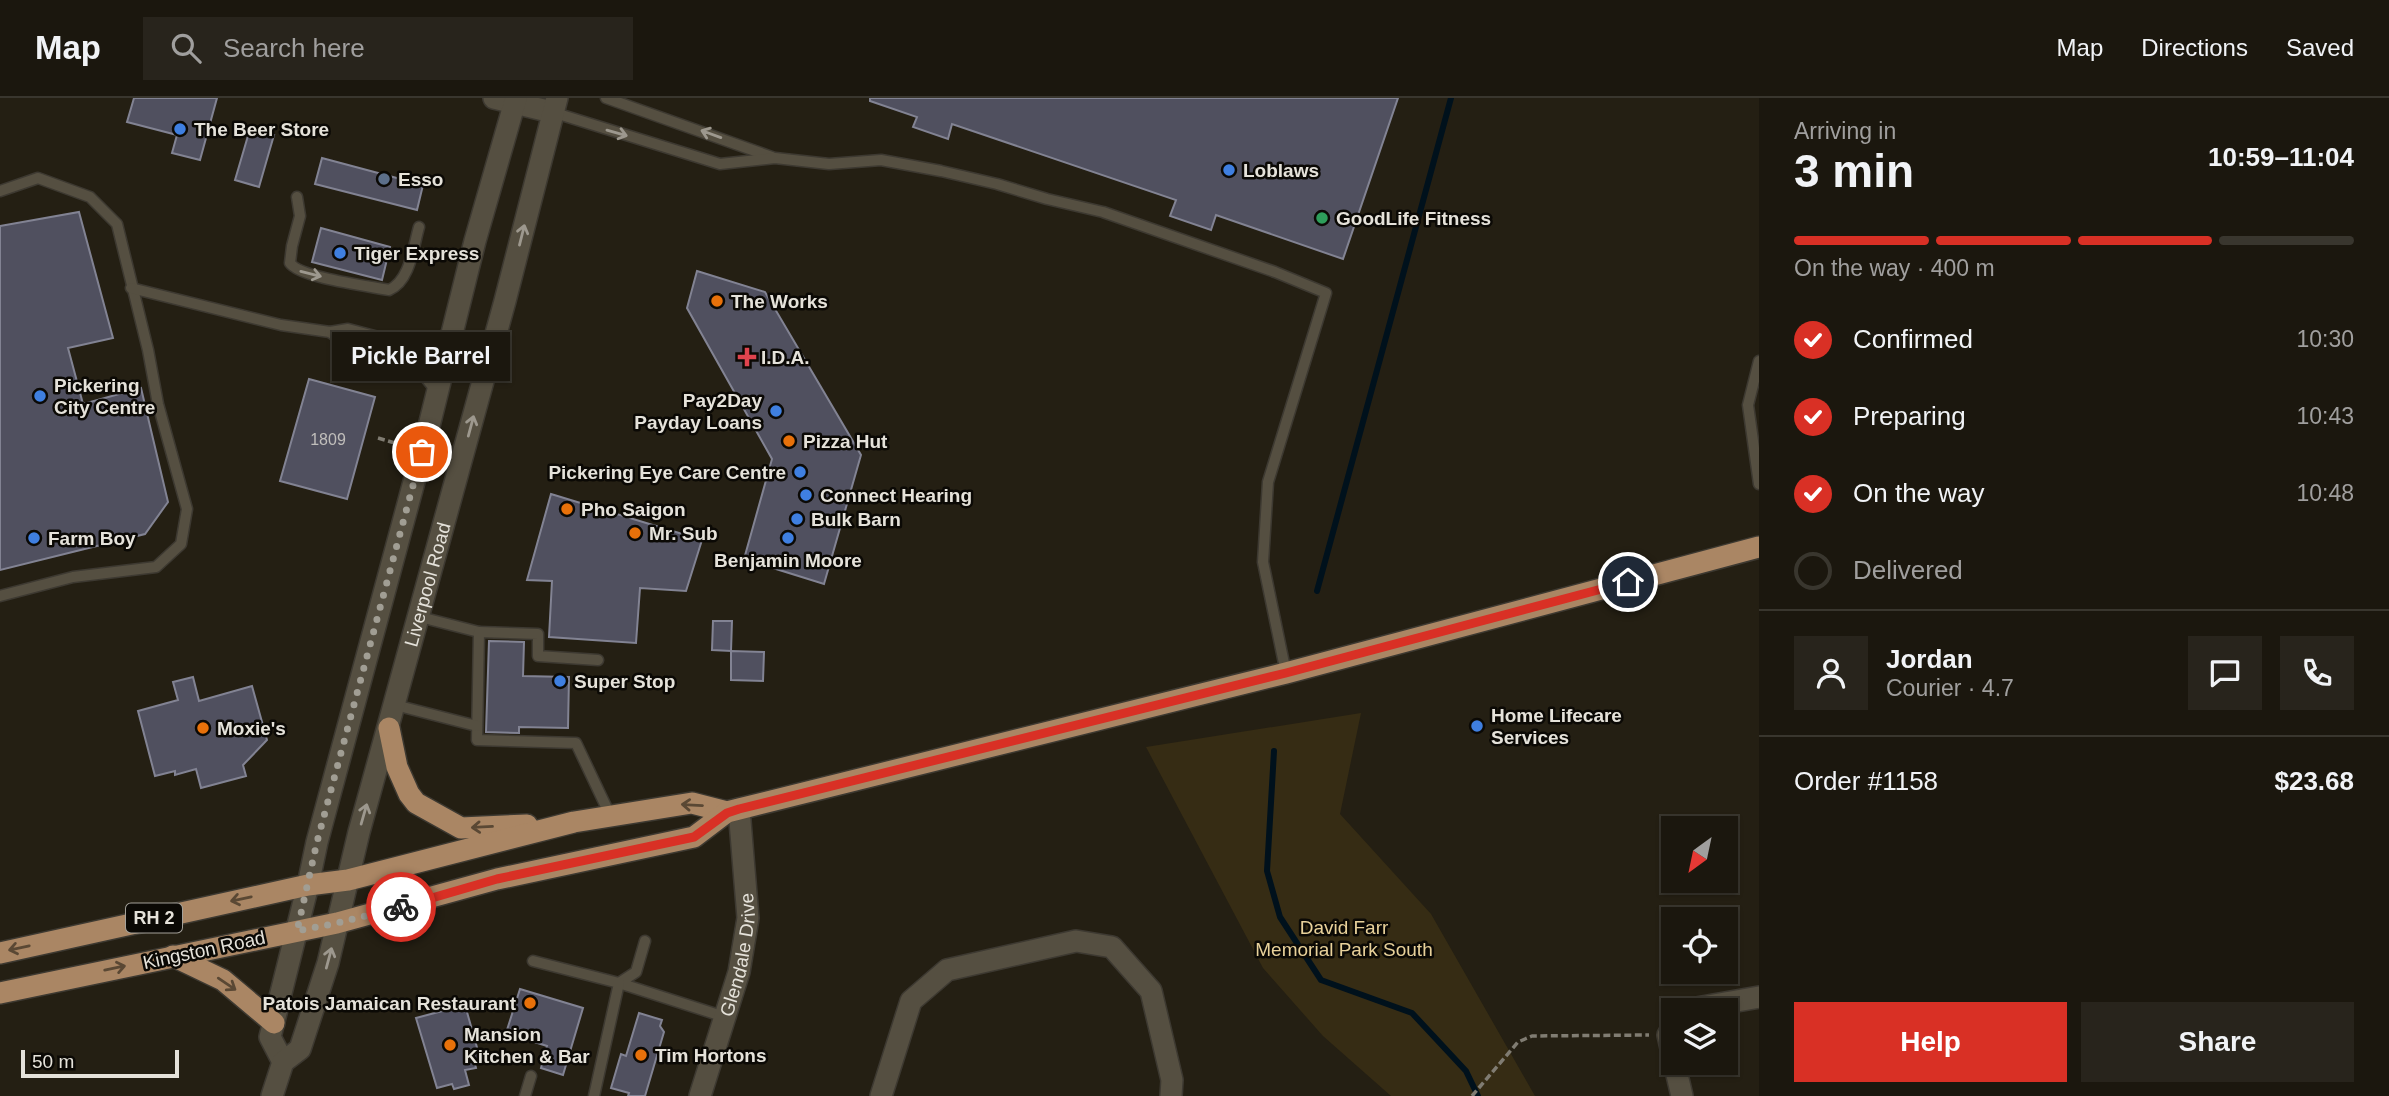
<!DOCTYPE html>
<html lang="en">
<head>
<meta charset="utf-8">
<style>
	body { margin:0; font-family:Arial,sans-serif; background:#28241c; color:#f1f3f6; height:100vh; display:flex; flex-direction:column; font-size:26px; white-space:nowrap }
	* { box-sizing:border-box; margin:0 }
	p { font-size:23px; color:#a09f9e }
	.icon { flex:none; width:38px; height:38px; fill:none; stroke:currentColor; stroke-width:2; stroke-linecap:round; stroke-linejoin:round }
	.map { position:relative; flex:1; overflow:hidden }
	.panel { display:flex; flex-direction:column; background:#1b170e; width:630px }
	.panel>* { flex:none }
	.needle { width:46px; rotate:213deg }
	.tools { position:absolute; left:1661px; top:718px; display:grid; gap:14px }
	.tools a { display:grid; place-items:center; width:77px; height:77px; border-radius:0px; background:#1b170e; box-shadow:0 2px 5px #0004,0 0 0 2px #39362e; font-size:35px }
	.scale { position:absolute; left:21px; bottom:18px; width:158px; box-sizing:border-box; padding-left:7px; border:4px solid #e5e2da; border-top:0; font-size:19px; line-height:24px; white-space:nowrap; color:#e5e2da; -webkit-text-stroke:5px #0b0905; paint-order:stroke }
	.pin { position:absolute; display:grid; place-items:center; width:60px; height:60px; color:#fff; margin:-30px; border:4px solid #fff; border-radius:50%; box-shadow:0 2px 7px #0007 }
	.courier { position:absolute; display:grid; place-items:center; width:70px; height:70px; margin:-35px; border:5px solid #d93025; border-radius:50%; background:#fff; color:#222; box-shadow:0 2px 9px #0007 }
	.bubble { position:absolute; height:49px; border-radius:0px; background:#1b170e; box-shadow:0 2px 5px #0004,0 0 0 2px #39362e; font-size:23px; font-weight:700; line-height:49px; text-align:center }
	.summary em { font-style:normal; font-weight:700 }
	.summary div { display:flex; flex-direction:column-reverse }
	.summary { display:flex; align-items:center; justify-content:space-between; height:119px; padding:0 35px }
	h1 { font-size:46px; font-weight:700; line-height:52px }
	.bar { display:grid; grid-template-columns:repeat(4,1fr); gap:10px 7px; align-content:center; height:84px; padding:0 35px }
	.bar i { height:9px; border-radius:5px; background:#39362e }
	.bar .current { background:#d93025 }
	.bar p { grid-column:span 4 }
	.line { display:flex; align-items:center; gap:18px; padding:0 35px; border-top:2px solid #39362e }
	.line div { flex:1 }
	.round { display:grid; place-items:center; flex:none; width:74px; height:74px; border-radius:0px; background:#28241c }
	ol { padding:0 35px; list-style:none }
	li { display:flex; align-items:center; gap:21px; height:77px }
	li p { margin-inline-start:auto }
	li .icon { padding:7px; border-radius:50%; background:#d93025; color:#fff; stroke-width:4 }
	li:last-child { color:#a09f9e }
	li i { width:38px; height:38px; border:4px solid #39362e; border-radius:50% }
	.action { display:flex; gap:14px; margin-top:auto; padding:14px 35px }
	.action a { flex:1; height:80px; border-radius:0px; background:#d93025; color:#fff; font-size:28px; font-weight:700; line-height:80px; text-align:center }
	.action a+a { background:#28241c; color:#f1f3f6 }
	header { display:flex; align-items:center; gap:42px; box-sizing:border-box; height:98px; padding:0 35px; background:#1b170e; border-bottom:2px solid #39362e }
	header strong { font-size:33px }
	nav { display:flex; gap:38px; margin-inline-start:auto; font-size:24px }
	.search { width:490px; height:63px; background:#28241c; display:flex; align-items:center; gap:18px; box-sizing:border-box; padding:0 24px; border-radius:0px; color:#a09f9e; font-size:26px }
	main { display:flex; flex:1; min-height:0 }
	.map>svg:first-child { display:block }
	.green { fill:#362c14 }
	.lines { fill:none; stroke-linecap:round; stroke-linejoin:round }
	.stream { stroke:#00111c; stroke-width:6 }
	.building { fill:#50505f; stroke:#828393; stroke-width:2 }
	.lane-casing { stroke:#3d3931; stroke-width:13 }
	.street-casing { stroke:#3d3931; stroke-width:24 }
	.secondary-casing { stroke:#3d3931; stroke-width:24 }
	.primary-casing { stroke:#3d3931; stroke-width:24 }
	.path { stroke:#807c72; stroke-width:3.5; stroke-dasharray:7 3.5; stroke-linecap:butt }
	.lane { stroke:#554f41; stroke-width:10 }
	.street { stroke:#554f41; stroke-width:21 }
	.secondary { stroke:#554f41; stroke-width:21 }
	.primary { stroke:#aa8664; stroke-width:21 }
	.oneway { stroke:#9d988e }
	.oneway2 { stroke:#5a4834 }
	.done { stroke:#a19e94; stroke-width:7; stroke-dasharray:0 12.6 }
	.route { stroke:#d93025; stroke-width:9 }
	.shop-dot { fill:#3f7fe0; stroke:#0b0905; stroke-width:2.5 }
	.service-dot { fill:#5c6f8a; stroke:#0b0905; stroke-width:2.5 }
	.leisure-dot { fill:#2e9e5b; stroke:#0b0905; stroke-width:2.5 }
	.food-dot { fill:#e8710a; stroke:#0b0905; stroke-width:2.5 }
	.health-dot { fill:#e0444e; stroke:#0b0905; stroke-width:2.5 }
	.labels { text-anchor:middle; dominant-baseline:central; stroke-width:5; stroke-linejoin:round; paint-order:stroke }
	.number-label { font-size:16px; fill:#c0bebb }
	.shield { fill:#0b0905; stroke:#a4a19a; stroke-width:2 }
	.shield-label { font-size:18px; font-weight:bold; fill:#e5e2da }
	.poi-label { font-size:19px; font-weight:bold; fill:#e5e2da; stroke:#0b0905; text-anchor:start }
	.street-label { font-size:19px; fill:#e5e2da; stroke:#0b0905 }
	.park-label { font-size:19px; fill:#e8d19a; stroke:#0b0905 }
</style>
</head>
<body>
<header>
<strong>Map</strong>
<div class="search"><svg class="icon" aria-label="search" viewBox="0 0 24 24"><circle cx="10" cy="10" r="6"/><path d="M15 15l6 6"/></svg>Search here</div>
<nav><a>Map</a><a>Directions</a><a>Saved</a></nav>
</header>
<main>
<div class="map">
<svg width="1759" height="998" viewBox="0 0 1759 998">
	<rect width="100%" height="100%" fill="#241f13"/>
	<path class="green" d="M1361,615l-21,101 91,100 104,182h-144l-68,-60 -60,-68 -117,-221z"/>
	<g class="lines">
		<g class="stream">
			<path d="M1317,493l134,-493"/>
			<path d="M1274,653l-7,120 13,46 41,63 91,33 54,58 12,25"/>
		</g>
	</g>
	<g class="building">
		<path d="M134,0h83l-17,62 -28,-7 5,-18 -50,-13z"/>
		<path d="M870,0h528l-55,161 -127,-44 -5,15 -41,-14 6,-16 -224,-76 -4,15 -35,-12 4,-10 -47,-16z"/>
		<path d="M250,31l24,6 -15,52 -24,-7z"/>
		<path d="M322,60l101,27 -6,25 -102,-26z"/>
		<path d="M79,114l34,126 -45,10 15,56 58,-16 27,114 -23,32 -145,36v-344z"/>
		<path d="M321,130l69,19 -8,33 -70,-18z"/>
		<path d="M697,173l68,21 96,163 -37,129 -80,-25 28,-100 -85,-151z"/>
		<path d="M309,281l66,18 -28,102 -67,-18z"/>
		<path d="M551,396l151,46 -16,51 -46,-3 -4,55 -87,-6 3,-56 -25,-1z"/>
		<path d="M713,523h19l-1,30 -19,-1z"/>
		<path d="M489,543l35,1 -1,34 46,1 -1,51 -49,-1v6l-33,-1z"/>
		<path d="M731,553l33,1 -1,29 -32,-1z"/>
		<path d="M193,579l6,24 53,-15 15,54 -24,25 3,11 -45,12 -5,-19 -21,6v-4l-20,5 -17,-65 40,-11 -5,-18z"/>
		<path d="M520,891l63,19 -20,67 -22,-7 6,-22 -41,-13z"/>
		<path d="M465,907l15,53 -6,2 2,8 -11,2 4,15 -15,4 -2,-5 -15,4 -21,-70z"/>
		<path d="M639,915l23,7 -2,6 4,6 -19,64h-17l1,-3 -18,-5 10,-34 5,2z"/>
	</g>
	<g class="lines">
		<g class="lane-casing">
			<g id="lane">
				<path d="M606,0l166,59"/>
				<path d="M552,14l168,52 55,-6 54,6 52,-4 60,11 56,13 50,15 56,13 172,60 51,21 -58,189 -5,80 23,111"/>
				<path d="M0,93l38,-13 52,19 27,27 31,126 10,54 29,105 -6,35 -25,23 -83,10 -73,19"/>
				<path d="M297,99l3,19 -8,30 -2,17c10,15 79,23 99,27 21,-9 24,-42 30,-63"/>
				<path d="M131,190l150,37 49,7 18,-3 53,14 26,-2 25,-8"/>
				<path d="M330,234l15,12 59,17 17,11 16,20"/>
				<path d="M1759,263l-11,44 11,79"/>
				<path d="M420,519l59,15"/>
				<path d="M598,562l-60,-4v-22l-59,-2 -2,108 99,3 35,74"/>
				<path d="M395,607l82,21"/>
				<path d="M645,843l-9,31 -17,11 106,34"/>
				<path d="M533,863l86,22 -25,113"/>
				<path d="M525,998l6,-20"/>
			</g>
		</g>
		<g class="street-casing">
			<g id="street">
				<path d="M1685,912l74,-13"/>
				<path d="M1673,930l-5,7 5,22"/>
				<path d="M1674,964l8,34"/>
				<path id="s1" d="M700,998l39,-124 9,-54 -9,-109"/>
				<path d="M881,998l30,-95 36,-31 129,-29 36,6 39,44 21,89 -1,16"/>
			</g>
		</g>
		<g class="secondary-casing">
			<g id="secondary">
				<path d="M494,0l58,14"/>
				<path d="M283,964l-13,-25 38,-152 9,-43 112,-416 46,-185 41,-143"/>
				<path id="s2" d="M272,998l11,-34 17,-13 28,-86 31,-131 146,-531 52,-203"/>
			</g>
		</g>
		<g class="primary-casing">
			<g id="primary">
				<path d="M389,630l8,39 12,27 7,9 45,25 66,-3"/>
				<path d="M0,855l308,-68 40,-5 226,-58 118,-19 35,9"/>
				<path d="M173,858l50,24 51,43"/>
				<path d="M0,895l337,-70 160,-44 197,-42 33,-25 12,-3 547,-136 473,-126"/>
			</g>
		</g>
		<g class="path">
			<path d="M378,340l20,6"/>
			<path d="M1472,998l46,-54 14,-6 117,-1"/>
		</g>
		<use href="#lane" class="lane"/>
		<use href="#street" class="street"/>
		<use href="#secondary" class="secondary"/>
		<use href="#primary" class="primary"/>
	</g>
	<defs><path id="oneway-shaft" d="M-6 0H5M1.5-3L5.5 0L1.5 3" fill="none" stroke-width="1.6" stroke-linecap="round" stroke-linejoin="round" transform="scale(1.75)"/></defs>
	<g class="oneway">
		<use href="#oneway-shaft" transform="translate(617 35) rotate(16)"/>
		<use href="#oneway-shaft" transform="translate(711 36) rotate(-160)"/>
		<use href="#oneway-shaft" transform="translate(522 137) rotate(-76)"/>
		<use href="#oneway-shaft" transform="translate(311 176) rotate(14)"/>
		<use href="#oneway-shaft" transform="translate(471 328) rotate(-75)"/>
		<use href="#oneway-shaft" transform="translate(364 716) rotate(-74)"/>
		<use href="#oneway-shaft" transform="translate(329 860) rotate(-75)"/>
	</g>
	<g class="oneway2">
		<use href="#oneway-shaft" transform="translate(692 707) rotate(-177)"/>
		<use href="#oneway-shaft" transform="translate(482 729) rotate(177)"/>
		<use href="#oneway-shaft" transform="translate(241 801) rotate(168)"/>
		<use href="#oneway-shaft" transform="translate(19 850) rotate(168)"/>
		<use href="#oneway-shaft" transform="translate(115 870) rotate(-12)"/>
		<use href="#oneway-shaft" transform="translate(227 886) rotate(34)"/>
	</g>
	<g class="lines">
		<path class="done" d="M401,809l-64,16 -40,8 20,-89 105,-390"/>
		<path class="route" d="M401,809l96,-28 197,-42 33,-24 12,-4 547,-136 342,-91"/>
	</g>
	<g class="shop-dot">
		<circle cx="180" cy="31" r="7"/>
		<circle cx="1229" cy="72" r="7"/>
		<circle cx="340" cy="155" r="7"/>
		<circle cx="40" cy="298" r="7"/>
		<circle cx="776" cy="313" r="7"/>
		<circle cx="800" cy="374" r="7"/>
		<circle cx="806" cy="397" r="7"/>
		<circle cx="797" cy="421" r="7"/>
		<circle cx="34" cy="440" r="7"/>
		<circle cx="788" cy="440" r="7"/>
		<circle cx="560" cy="583" r="7"/>
		<circle cx="1477" cy="628" r="7"/>
	</g>
	<circle class="service-dot" cx="384" cy="81" r="7"/>
	<circle class="leisure-dot" cx="1322" cy="120" r="7"/>
	<g class="food-dot">
		<circle cx="717" cy="203" r="7"/>
		<circle cx="789" cy="343" r="7"/>
		<circle cx="567" cy="411" r="7"/>
		<circle cx="635" cy="435" r="7"/>
		<circle cx="203" cy="630" r="7"/>
		<circle cx="530" cy="905" r="7"/>
		<circle cx="450" cy="947" r="7"/>
		<circle cx="641" cy="957" r="7"/>
	</g>
	<path class="health-dot" d="M743.5 248.5h7v7h7v7h-7v7h-7v-7h-7v-7h7z"/>
	<g class="labels">
		<g class="number-label">
			<text x="328" y="341">1809</text>
		</g>
		<rect class="shield" x="126" y="805.5" width="56" height="29" rx="5"/>
		<g class="shield-label">
			<text x="154" y="820">RH 2</text>
		</g>
		<g class="poi-label">
			<text x="194" y="31">The Beer Store</text>
			<text x="1243" y="72">Loblaws</text>
			<text x="398" y="81">Esso</text>
			<text x="1336" y="120">GoodLife Fitness</text>
			<text x="354" y="155">Tiger Express</text>
			<text x="731" y="203">The Works</text>
			<text x="761" y="259">I.D.A.</text>
			<text x="54" y="287">Pickering<tspan x="54" dy="22">City Centre</tspan></text>
			<text x="762" y="302" text-anchor="end">Pay2Day<tspan x="762" dy="22">Payday Loans</tspan></text>
			<text x="803" y="343">Pizza Hut</text>
			<text x="786" y="374" text-anchor="end">Pickering Eye Care Centre</text>
			<text x="820" y="397">Connect Hearing</text>
			<text x="581" y="411">Pho Saigon</text>
			<text x="811" y="421">Bulk Barn</text>
			<text x="649" y="435">Mr. Sub</text>
			<text x="48" y="440">Farm Boy</text>
			<text x="788" y="462" text-anchor="middle">Benjamin Moore</text>
			<text x="574" y="583">Super Stop</text>
			<text x="1491" y="617">Home Lifecare<tspan x="1491" dy="22">Services</tspan></text>
			<text x="217" y="630">Moxie's</text>
			<text x="516" y="905" text-anchor="end">Patois Jamaican Restaurant</text>
			<text x="464" y="936">Mansion<tspan x="464" dy="22">Kitchen &amp; Bar</tspan></text>
			<text x="655" y="957">Tim Hortons</text>
		</g>
		<g class="street-label">
			<text stroke="none"><textPath href="#s2" startOffset="539">Liverpool Road</textPath></text>
			<text transform="translate(204 852) rotate(-12)">Kingston Road</text>
			<text stroke="none"><textPath href="#s1" startOffset="147">Glendale Drive</textPath></text>
		</g>
		<g class="park-label">
			<text x="1344" y="829">David Farr<tspan x="1344" dy="22">Memorial Park South</tspan></text>
		</g>
	</g>
</svg>
<div class="tools">
<a><svg class="needle" viewBox="-14 -14 28 28"><path d="M0-13l5 13h-10z" fill="#e53935"/><path d="M0 13l5-13h-10z" fill="#a09f9e"/></svg></a>
<a><svg class="icon" aria-label="locate" viewBox="0 0 24 24"><circle cx="12" cy="12" r="6"/><path d="M12 2v4M12 18v4M2 12h4M18 12h4"/></svg></a>
<a><svg class="icon" aria-label="layers" viewBox="0 0 24 24"><path d="M12 4l9 5-9 5-9-5zM3 14l9 5 9-5"/></svg></a>
</div>
<div class="scale">50 m</div>
<div class="pin" style="left:422px;top:354px;background:#ea580c"><svg class="icon" aria-label="bag" viewBox="0 0 24 24"><path d="M5 8h14l-1 12H6zM9 8a3 3 0 0 1 6 0"/></svg></div>
<div class="pin" style="left:1628px;top:484px;background:#1f2937"><svg class="icon" aria-label="home" viewBox="0 0 24 24"><path d="M3 11l9-7 9 7M6 9v11h12V9"/></svg></div>
<div class="courier" style="left:401px;top:809px"><svg class="icon" aria-label="bike" viewBox="0 0 24 24"><circle cx="6" cy="16" r="4"/><circle cx="18" cy="16" r="4"/><path d="M6 16l4-8h5l3 8M10 8l3 8H6M13 5h3"/></svg></div>
<div class="bubble" style="left:332px;top:234px;width:178px">Pickle Barrel</div>
</div>
<section class="panel">
<div class="summary"><div><h1>3 min</h1><p>Arriving in</p></div><em>10:59–11:04</em></div>
<div class="bar"><i class="current"></i><i class="current"></i><i class="current"></i><i></i><p>On the way · 400 m</p></div>
<ol>
<li><svg class="icon" aria-label="check" viewBox="0 0 24 24"><path d="M5 12l5 5 9-10"/></svg>Confirmed<p>10:30</p></li>
<li><svg class="icon" aria-label="check" viewBox="0 0 24 24"><path d="M5 12l5 5 9-10"/></svg>Preparing<p>10:43</p></li>
<li><svg class="icon" aria-label="check" viewBox="0 0 24 24"><path d="M5 12l5 5 9-10"/></svg>On the way<p>10:48</p></li>
<li><i></i>Delivered</li>
</ol>
<div class="line" style="height:126px"><a class="round"><svg class="icon" aria-label="person" viewBox="0 0 24 24"><circle cx="12" cy="8" r="4"/><path d="M4 21q1-7 8-7t8 7"/></svg></a><div><b>Jordan</b><p>Courier · 4.7</p></div><a class="round"><svg class="icon" aria-label="chat" viewBox="0 0 24 24"><path d="M4 5h16v11H9l-5 4z"/></svg></a><a class="round"><svg class="icon" aria-label="phone" viewBox="0 0 24 24"><path d="M5 4h4l2 5-3 2q2 4 5 5l2-3 5 2v4C11 20 4 13 5 4z"/></svg></a></div>
<div class="line" style="height:91px"><div>Order #1158</div><b>$23.68</b></div>
<div class="action"><a>Help</a><a>Share</a></div>
</section>
</main>
</body>
</html>
